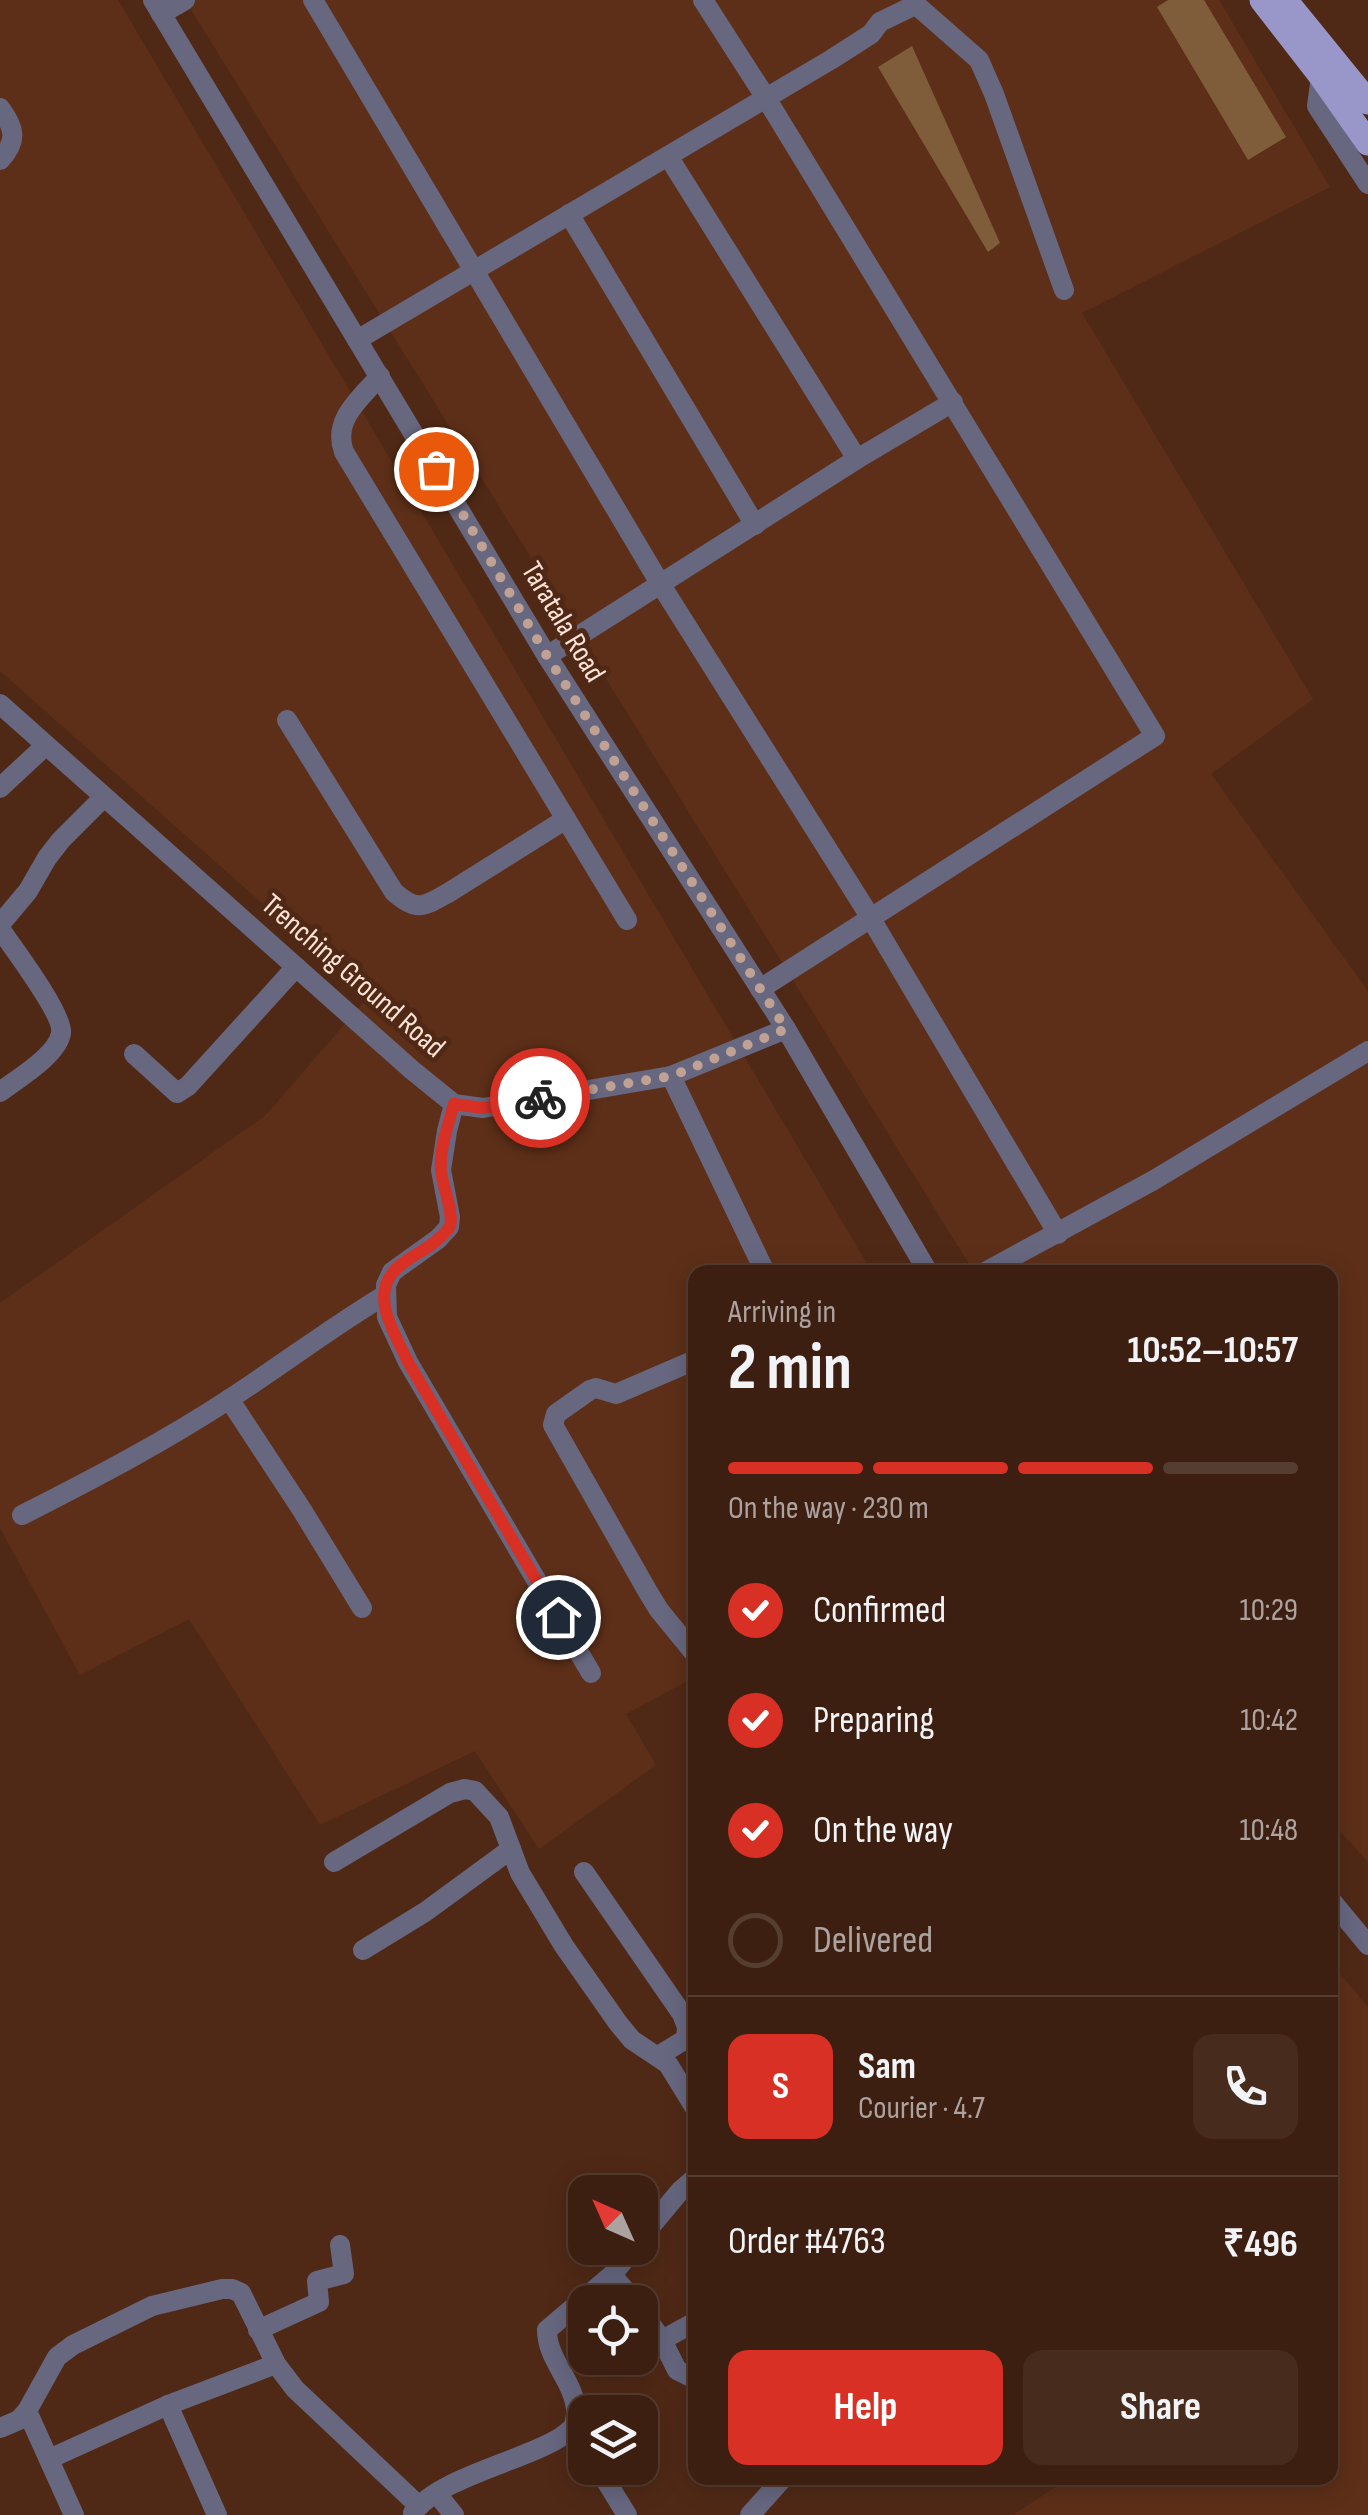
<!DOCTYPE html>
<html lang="en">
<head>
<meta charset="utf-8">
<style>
	body { margin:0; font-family:"Sofia Sans Condensed",sans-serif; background:#472c1e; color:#f1f3f6; height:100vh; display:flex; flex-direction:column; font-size:38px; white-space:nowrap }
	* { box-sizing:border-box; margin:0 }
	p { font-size:32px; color:#aca29f }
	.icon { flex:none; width:55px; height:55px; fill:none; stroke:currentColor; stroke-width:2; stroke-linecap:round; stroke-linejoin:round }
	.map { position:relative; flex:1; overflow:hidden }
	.sheet { position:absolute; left:688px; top:1265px; width:650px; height:1220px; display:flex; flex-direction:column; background:#3c1f10; border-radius:20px; box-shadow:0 5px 25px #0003,0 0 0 2px #553d30 }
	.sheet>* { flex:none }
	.needle { width:65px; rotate:315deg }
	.controls { position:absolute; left:568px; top:2175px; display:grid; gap:20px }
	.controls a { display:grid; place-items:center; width:90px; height:90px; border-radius:20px; background:#3c1f10; box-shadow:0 5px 25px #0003,0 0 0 2px #553d30; font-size:50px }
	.pin { position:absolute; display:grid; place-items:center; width:85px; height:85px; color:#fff; margin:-42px; border:5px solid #fff; border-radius:50%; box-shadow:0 2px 10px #0007 }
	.courier { position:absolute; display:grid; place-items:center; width:100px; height:100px; margin:-50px; border:8px solid #d93025; border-radius:50%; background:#fff; color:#222; box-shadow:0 2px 12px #0007 }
	.summary em { font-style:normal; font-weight:700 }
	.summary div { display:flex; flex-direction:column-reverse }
	.summary { display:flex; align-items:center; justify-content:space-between; height:170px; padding:0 40px }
	h1 { font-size:65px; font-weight:700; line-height:75px }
	.bar { display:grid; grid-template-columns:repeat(4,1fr); gap:15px 10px; align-content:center; height:120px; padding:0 40px }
	.bar i { height:12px; border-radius:8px; background:#553d30 }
	.bar .active { background:#d93025 }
	.bar p { grid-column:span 4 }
	.line { display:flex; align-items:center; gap:25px; padding:0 40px; border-top:2px solid #553d30 }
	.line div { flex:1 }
	.round { display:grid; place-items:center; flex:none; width:105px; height:105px; border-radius:20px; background:#472c1e }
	ol { padding:0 40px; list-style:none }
	li { display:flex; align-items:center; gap:30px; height:110px }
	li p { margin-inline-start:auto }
	li .icon { padding:10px; border-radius:50%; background:#d93025; color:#fff; stroke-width:4 }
	li:last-child { color:#aca29f }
	li i { width:55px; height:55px; border:5px solid #553d30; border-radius:50% }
	.primary-button { display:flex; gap:20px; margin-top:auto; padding:20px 40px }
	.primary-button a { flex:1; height:115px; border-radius:20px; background:#d93025; color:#fff; font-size:40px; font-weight:700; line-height:115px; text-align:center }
	.primary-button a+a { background:#472c1e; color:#f1f3f6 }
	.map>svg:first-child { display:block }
	.built { fill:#5d2f18 }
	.building { fill:#7f5d3b }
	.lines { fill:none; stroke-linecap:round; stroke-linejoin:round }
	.minor { stroke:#676780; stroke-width:20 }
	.major { stroke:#9997ca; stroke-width:25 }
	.done { stroke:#c0a294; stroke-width:10; stroke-dasharray:0 18 }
	.route { stroke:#d93025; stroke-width:12 }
	.labels { text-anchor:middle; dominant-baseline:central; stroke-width:10; stroke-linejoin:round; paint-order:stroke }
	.street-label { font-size:30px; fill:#fde3d8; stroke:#502916 }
</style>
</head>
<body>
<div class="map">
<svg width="1368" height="2515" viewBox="0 0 1368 2515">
	<rect width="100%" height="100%" fill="#502916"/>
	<g class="built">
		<path d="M0,0h118l754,1272h-177v405l-69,37 30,51 -117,84 -64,-98 -155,74 -131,-206 -109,56 -80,-147v-225l266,-188 102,-118 -368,-326z"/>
		<path d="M185,0h1034l111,187 -248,126 231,386 -102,75 157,217v871l-38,-42v-548h-356z"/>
		<path d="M1330,1962l38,45v508h-355l56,-37h261z"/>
	</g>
	<g class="building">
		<path d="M1168,0h36l82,137 -38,23 -91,-153z"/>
		<path d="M912,46l88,197 -12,9 -110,-185z"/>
	</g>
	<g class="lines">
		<g class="minor">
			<path d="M153,0l394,656 239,373 142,243"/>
			<path d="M313,0l348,585 203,322 194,327"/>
			<path d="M703,0l63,98 389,638 -395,253"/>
			<path d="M914,3l65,57 15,34 70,196"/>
			<path d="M161,14l24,-14"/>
			<path d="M1321,76l-4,30 51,78"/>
			<path d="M0,108c15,20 18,33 0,52"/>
			<path d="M668,156l189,303"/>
			<path d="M569,214l186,311"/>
			<path d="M357,340l475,-281 39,-25 9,-12 31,-15 4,-7"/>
			<path d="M380,376c-20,23 -48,44 -36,76l283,468"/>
			<path d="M547,656l310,-197 96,-57"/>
			<path d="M0,704l412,366 42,34 29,4 188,-32 115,-47"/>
			<path d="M287,720l107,172c23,20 29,15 54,1l118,-74"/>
			<path d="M0,788l45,-42"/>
			<path d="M134,1054l43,39 11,-7 108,-119"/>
			<path d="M671,1076l94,196"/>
			<path d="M0,1092c17,-13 58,-37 61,-59 3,-17 -46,-83 -58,-100l-3,-4 2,-7 26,-31 19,-33 14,-18 42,-42"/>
			<path d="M454,1104l-7,27 -6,39 9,47 -1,10 -11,12 -46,33 -6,13 1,32 21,45 183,311"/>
			<path d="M985,1272l169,-92 214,-129"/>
			<path d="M695,1360l-79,34 -20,-6 -6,2 -34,24 -3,11 95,167 11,18 36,44"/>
			<path d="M229,1399l73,111 60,98"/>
			<path d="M22,1515c71,-36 142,-73 209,-117 52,-34 101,-71 154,-103"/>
			<path d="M334,1862l116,-69 15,-4 10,2 24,26 21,56 44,73 54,77 14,17 36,24 27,44"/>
			<path d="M584,1872l98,142 5,13 -1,12 -28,17"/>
			<path d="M1330,1899l38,46"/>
			<path d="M363,1950l62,-38 86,-63"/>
			<path d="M640,2239l41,-49 14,-12"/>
			<path d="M612,2275l23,27"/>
			<path d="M640,2309l22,31 15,30 18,9"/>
			<path d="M258,2330l61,-28 -2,-21 27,-7 -4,-29"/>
			<path d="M662,2340l33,-18"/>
			<path d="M168,2405l49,110"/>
			<path d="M27,2411l47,104"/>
			<path d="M574,2427l11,19"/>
			<path d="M0,2428l19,-8 8,-9 30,-54 16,-12 79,-39 70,-17h10l9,4 35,71 19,25 124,117"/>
			<path d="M49,2459l119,-54 108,-41"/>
			<path d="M598,2468l29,47"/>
			<path d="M437,2494l17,21"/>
			<path d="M413,2513c25,-34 104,-51 141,-72 7,-3 13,-9 20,-14 0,-6 3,-11 2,-17 -2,-29 -29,-50 -29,-80l65,-55 22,-27"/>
			<path d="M750,2515l33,-37"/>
		</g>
		<g class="major">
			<path d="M1262,0l59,76 47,67"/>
			<path d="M1285,0l83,102"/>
		</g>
	</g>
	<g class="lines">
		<path class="done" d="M436,469l111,187 239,373 -114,47 -132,22"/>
		<path class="route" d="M540,1098l-57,10 -29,-4c-6,21 -15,46 -13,68 2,14 13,42 9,54 -4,8 -15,16 -22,21 -12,8 -29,16 -37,28 -19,26 6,62 17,87l150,255"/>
	</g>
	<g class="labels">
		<g class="street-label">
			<text transform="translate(563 622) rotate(59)">Taratala Road</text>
			<text transform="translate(353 976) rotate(41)">Trenching Ground Road</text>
		</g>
	</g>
</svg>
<div class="controls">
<a><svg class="needle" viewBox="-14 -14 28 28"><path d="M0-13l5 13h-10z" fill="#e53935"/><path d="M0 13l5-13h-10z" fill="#aca29f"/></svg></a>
<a><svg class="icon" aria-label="locate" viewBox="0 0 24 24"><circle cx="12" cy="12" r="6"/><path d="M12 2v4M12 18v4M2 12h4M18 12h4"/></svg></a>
<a><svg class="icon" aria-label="layers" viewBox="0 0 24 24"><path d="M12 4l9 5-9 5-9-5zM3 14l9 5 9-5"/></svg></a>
</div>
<div class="pin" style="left:436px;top:469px;background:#ea580c"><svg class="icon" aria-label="bag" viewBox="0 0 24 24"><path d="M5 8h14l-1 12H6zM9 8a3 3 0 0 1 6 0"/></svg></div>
<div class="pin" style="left:558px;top:1617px;background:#1f2937"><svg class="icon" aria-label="home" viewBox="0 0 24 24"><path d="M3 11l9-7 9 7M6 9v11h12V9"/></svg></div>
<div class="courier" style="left:540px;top:1098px"><svg class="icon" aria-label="bike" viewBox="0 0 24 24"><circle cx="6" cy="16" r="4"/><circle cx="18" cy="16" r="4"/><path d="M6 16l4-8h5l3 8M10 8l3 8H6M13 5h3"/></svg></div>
<section class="sheet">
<div class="summary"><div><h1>2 min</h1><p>Arriving in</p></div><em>10:52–10:57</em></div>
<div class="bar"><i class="active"></i><i class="active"></i><i class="active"></i><i></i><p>On the way · 230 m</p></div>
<ol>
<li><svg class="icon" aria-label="check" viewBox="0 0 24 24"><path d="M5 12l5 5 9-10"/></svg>Confirmed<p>10:29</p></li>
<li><svg class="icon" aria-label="check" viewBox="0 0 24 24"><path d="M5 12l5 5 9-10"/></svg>Preparing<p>10:42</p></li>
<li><svg class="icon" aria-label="check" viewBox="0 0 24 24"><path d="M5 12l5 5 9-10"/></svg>On the way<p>10:48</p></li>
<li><i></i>Delivered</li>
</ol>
<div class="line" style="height:180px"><b class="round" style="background:#d93025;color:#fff">S</b><div><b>Sam</b><p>Courier · 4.7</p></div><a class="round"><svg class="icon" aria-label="phone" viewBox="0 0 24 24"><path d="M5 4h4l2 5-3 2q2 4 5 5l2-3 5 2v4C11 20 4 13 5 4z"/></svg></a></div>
<div class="line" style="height:130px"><div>Order #4763</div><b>₹496</b></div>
<div class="primary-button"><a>Help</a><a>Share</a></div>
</section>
</div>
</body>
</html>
